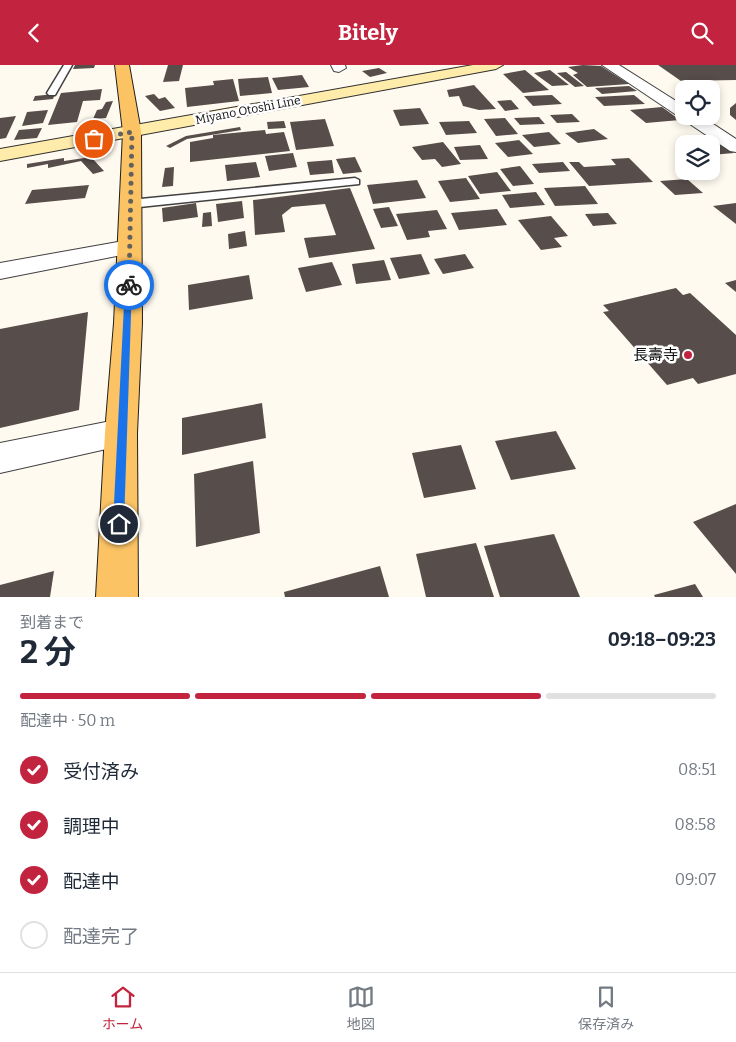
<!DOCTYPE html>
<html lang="ja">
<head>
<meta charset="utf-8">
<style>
	body { margin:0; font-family:Bitter,"Noto Sans JP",serif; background:#f2f2f3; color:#1f2937; height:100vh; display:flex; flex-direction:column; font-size:19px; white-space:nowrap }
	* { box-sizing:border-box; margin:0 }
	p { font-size:16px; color:#747a83 }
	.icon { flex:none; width:28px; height:28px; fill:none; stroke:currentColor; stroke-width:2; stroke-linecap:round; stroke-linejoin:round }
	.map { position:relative; height:532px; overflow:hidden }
	.details { display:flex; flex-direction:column; background:#fff; flex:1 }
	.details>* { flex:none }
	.buttons { position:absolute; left:675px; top:15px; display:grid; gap:10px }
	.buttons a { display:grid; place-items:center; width:45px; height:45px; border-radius:10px; background:#fff; box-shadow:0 2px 8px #0003; font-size:25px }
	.pin { position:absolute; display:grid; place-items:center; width:42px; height:42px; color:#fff; margin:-21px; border:2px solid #fff; border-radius:50%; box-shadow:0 1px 5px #0007 }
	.courier { position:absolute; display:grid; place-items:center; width:50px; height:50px; margin:-25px; border:4px solid #1a73e8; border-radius:50%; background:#fff; color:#222; box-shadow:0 1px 6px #0007 }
	.summary em { font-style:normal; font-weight:700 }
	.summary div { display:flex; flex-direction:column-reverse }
	.summary { display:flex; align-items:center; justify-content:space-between; height:85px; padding:0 20px }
	h1 { font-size:32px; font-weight:700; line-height:38px }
	.bar { display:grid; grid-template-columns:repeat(4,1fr); gap:8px 5px; align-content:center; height:60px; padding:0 20px }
	.bar i { height:6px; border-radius:4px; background:#e0e1e3 }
	.bar .current { background:#c2233e }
	.bar p { grid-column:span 4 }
	ol { padding:0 20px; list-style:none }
	li { display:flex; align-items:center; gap:15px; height:55px }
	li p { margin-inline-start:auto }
	li .icon { padding:5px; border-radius:50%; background:#c2233e; color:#fff; stroke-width:4 }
	li:last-child { color:#747a83 }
	li i { width:28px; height:28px; border:2px solid #e0e1e3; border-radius:50% }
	header { display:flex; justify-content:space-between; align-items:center; height:65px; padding:0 20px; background:#c2233e; color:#fff; font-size:22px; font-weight:700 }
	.tabs { display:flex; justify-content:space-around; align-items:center; height:70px; border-top:1px solid #e0e1e3; background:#fff; font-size:14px; color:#747a83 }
	.tabs a { display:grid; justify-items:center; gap:2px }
	.tabs .current { color:#c2233e }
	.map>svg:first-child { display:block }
	.building { fill:#574d4a }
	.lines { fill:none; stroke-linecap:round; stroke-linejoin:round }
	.lane-casing { stroke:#414141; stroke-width:3 }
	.street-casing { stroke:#414141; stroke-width:2 }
	.secondary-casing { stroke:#303030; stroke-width:2 }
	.primary-casing { stroke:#1f1f1f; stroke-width:2 }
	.lane { fill:#fff; fill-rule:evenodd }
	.street { fill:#fff; fill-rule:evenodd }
	.secondary { fill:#ffebaa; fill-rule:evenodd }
	.primary { fill:#fbc363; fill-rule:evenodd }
	.route { fill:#1a73e8 }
	.done { stroke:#62615d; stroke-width:5; stroke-dasharray:0 9 }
	.poi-dot { fill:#c2233e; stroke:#fff; stroke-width:2 }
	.labels { text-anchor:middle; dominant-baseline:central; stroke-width:5; stroke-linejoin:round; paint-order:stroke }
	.far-street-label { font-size:12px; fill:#0e0e0e; stroke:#fff }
	.poi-label { font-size:15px; fill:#0e0e0e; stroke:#fff; text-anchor:end }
</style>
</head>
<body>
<header><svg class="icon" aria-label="back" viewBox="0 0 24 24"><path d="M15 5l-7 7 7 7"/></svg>Bitely<svg class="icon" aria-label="search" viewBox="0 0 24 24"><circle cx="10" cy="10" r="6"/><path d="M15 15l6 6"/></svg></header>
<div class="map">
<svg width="736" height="532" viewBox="0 0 736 532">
	<rect width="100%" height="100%" fill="#fffaef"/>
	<g class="building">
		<path d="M75,0h20l-1,3 -21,1z"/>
		<path d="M168,0h15l-4,16 -16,1z"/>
		<path d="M583,0l18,1 28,18 -42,3 -14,-12 5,-2 -10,-6z"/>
		<path d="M658,0h78v15l-55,1z"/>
		<path d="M379,3l8,5 -17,4 -8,-6z"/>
		<path d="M525,5l24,20 -26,3 -20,-19z"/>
		<path d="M550,5l19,15 -17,1 -18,-13z"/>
		<path d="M566,7l18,14 -9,1 -18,-14z"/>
		<path d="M302,10l7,12 -31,3 -6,-12z"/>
		<path d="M268,12l4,16 -32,3 -2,-17z"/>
		<path d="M233,14l6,22 -52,6 -2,-19 29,-3 -1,-4z"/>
		<path d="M474,20l22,24 -17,1 -16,-4 -4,-10 -10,1 -2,-7z"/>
		<path d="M629,21l8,5 -35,3 -7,-6z"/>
		<path d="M102,24l-2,11 -17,1 -6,21 -29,3 13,-32z"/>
		<path d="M55,29l-2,5 -20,2 2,-5z"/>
		<path d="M154,29l5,5 6,-2 10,11 -15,3 -15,-15z"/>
		<path d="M552,30l10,9 -29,2 -9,-10z"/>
		<path d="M634,30l11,9 -41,2 -9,-9z"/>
		<path d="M511,35l8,9 -14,2 -8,-10z"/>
		<path d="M113,36l-7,17 -13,1 4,-9 5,-1 4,-7z"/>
		<path d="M736,38v17l-6,-5v-7z"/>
		<path d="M662,42l18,13 -34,3 -16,-13z"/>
		<path d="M420,43l9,16 -29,2 -7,-16z"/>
		<path d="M48,45l-5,13 -21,3 5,-14z"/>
		<path d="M572,49l8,8 -23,1 -7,-8z"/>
		<path d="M16,51l-10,22 -6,1v-21z"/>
		<path d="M539,52l6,7 -25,1 -6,-7z"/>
		<path d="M505,53l13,16 -22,2 -12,-17z"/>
		<path d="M325,54l9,27 -38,4 -6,-28z"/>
		<path d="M284,56l2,7 -18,1 -1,-7z"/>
		<path d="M469,56l8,12 -31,2 -7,-13z"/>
		<path d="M240,62l1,3 -54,9 -17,9 -4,-2 20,-10z"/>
		<path d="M42,63l-5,10 -23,2 5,-10z"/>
		<path d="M594,64l14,10 -30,4 -13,-10z"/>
		<path d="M265,65l1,4 18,-2 6,19 -100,11v-20l23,-4v-3z"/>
		<path d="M549,67l12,12 -27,3 -12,-12z"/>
		<path d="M519,75l14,14 -25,3 -13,-14z"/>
		<path d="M443,77l18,22 -19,3 -7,-8 -13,1 -10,-13z"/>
		<path d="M480,80l8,14 -28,1 -6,-13z"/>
		<path d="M723,80l11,8 -23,2v-9z"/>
		<path d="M293,88l4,14 -28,4 -4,-15z"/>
		<path d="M91,92l13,14 -11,3 -12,-13 -33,7v-4l-21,4v-4l37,-6v3z"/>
		<path d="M355,92l7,15 -19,2 -7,-15z"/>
		<path d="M629,93l24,24 -64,4 -20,-24h10l5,5 32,-2 -5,-6z"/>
		<path d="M332,95l2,13 -24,2 -3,-13z"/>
		<path d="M256,97l4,15 -33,4 -2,-16z"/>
		<path d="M563,97l7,9 -31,2 -7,-9z"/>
		<path d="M520,101l14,18 -21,2 -13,-17z"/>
		<path d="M174,102l-1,19 -11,1 3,-19z"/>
		<path d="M497,107l14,19 -31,3 -12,-18z"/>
		<path d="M466,113l14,21 -30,3 -12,-21z"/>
		<path d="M687,114l16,14 -28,2 -15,-14z"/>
		<path d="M417,115l9,18 -53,6 -6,-19z"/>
		<path d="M89,120l-4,13 -60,6 7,-14z"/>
		<path d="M585,121l13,18 -43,2 -11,-18z"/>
		<path d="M350,123l25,61 -66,9 -5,-20 32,-3 -11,-31 -33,3 -10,8 3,17 -30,3 -2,-35z"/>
		<path d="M536,127l9,13 -35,3 -8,-13z"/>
		<path d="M242,136l2,17 -26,4 -2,-18z"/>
		<path d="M196,138l2,14 -35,5 -1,-14z"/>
		<path d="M736,138v21l-23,-18z"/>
		<path d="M389,142l9,19 -17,2 -8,-19z"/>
		<path d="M497,144l10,16 -48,5 -8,-17z"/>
		<path d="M437,145l10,19 -19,2 2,6 -23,3 -11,-26z"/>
		<path d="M211,147l1,14 -10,1 1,-14z"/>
		<path d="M608,148l9,11 -24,2 -8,-12z"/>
		<path d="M551,151l17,20 -14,2 8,9 -21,3 -23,-30z"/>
		<path d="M245,166l2,15 -18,3 -1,-15z"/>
		<path d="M421,189l9,20 -31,5 -9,-21z"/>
		<path d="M465,189l9,14 -31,6 -9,-15z"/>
		<path d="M384,195l7,20 -35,4 -4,-20z"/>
		<path d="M332,197l10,23 -36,7 -8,-24z"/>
		<path d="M249,210l4,24 -64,11 -1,-25z"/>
		<path d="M736,215v12l-11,-9z"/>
		<path d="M676,223l7,7 7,-2 46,42v39l-38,10 -5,-6 -26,7 -64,-73 6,-1 -6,-6z"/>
		<path d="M88,247l-9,98 -79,18v-99z"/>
		<path d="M262,338l4,35 -84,17v-37z"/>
		<path d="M556,366l20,38 -65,11 -16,-39z"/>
		<path d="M461,380l15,44 -52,9 -12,-45z"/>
		<path d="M253,396l7,72 -64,14 -2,-73z"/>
		<path d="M736,439v70l-43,-52z"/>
		<path d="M554,469l26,63h-80l-16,-51z"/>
		<path d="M476,478l18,54h-68l-10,-43z"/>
		<path d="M380,501l9,31h-104l-1,-5z"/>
		<path d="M54,506l-4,26h-50v-12z"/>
		<path d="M695,519l8,13h-48l-1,-2z"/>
	</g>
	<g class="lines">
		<g class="lane-casing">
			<g id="lane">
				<path d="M64,0h8l-17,30h-6l-2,-2z"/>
				<path d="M355,113l4,2v4l-229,24 -6,-4 6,-4z"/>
			</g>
		</g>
		<g class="street-casing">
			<g id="street">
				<path d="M331,0h14l1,3 -7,4 -5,-1z"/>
				<path d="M602,0h17l65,41v10h17l35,23v13l-6,-1z"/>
				<path d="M129,175l8,2 4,5 -4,5 -137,27v-16z"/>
				<path d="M121,354l12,4 4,10 -4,10 -133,30v-30z"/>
			</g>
		</g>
		<g class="secondary-casing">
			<path id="secondary" d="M473,0h30l-7,4 -496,92v-12z"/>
		</g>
		<g class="primary-casing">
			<path id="primary" d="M115,0h14l12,67 1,191 -5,110 1,164h-42l9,-164 9,-110 9,-191z"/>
		</g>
		<use href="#lane" class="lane"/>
		<use href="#street" class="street"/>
		<use href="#secondary" class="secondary"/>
		<use href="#primary" class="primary"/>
	</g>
	<path class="route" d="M129,217l3,3 -8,239 -5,6 -6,-6 12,-239z"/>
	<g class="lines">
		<path class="done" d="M94,74l38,-7 -3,153"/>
	</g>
	<circle class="poi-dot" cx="688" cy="290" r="5"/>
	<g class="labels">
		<g class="far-street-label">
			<text transform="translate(248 45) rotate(-11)">Miyano Otoshi Line</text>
		</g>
		<g class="poi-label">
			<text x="678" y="290">長壽寺</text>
		</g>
	</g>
</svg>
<div class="buttons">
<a><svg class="icon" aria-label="locate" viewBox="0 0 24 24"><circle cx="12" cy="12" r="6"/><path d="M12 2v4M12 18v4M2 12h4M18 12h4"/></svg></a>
<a><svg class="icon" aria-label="layers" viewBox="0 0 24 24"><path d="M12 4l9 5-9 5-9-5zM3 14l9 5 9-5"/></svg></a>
</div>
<div class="pin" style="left:94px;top:74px;background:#ea580c"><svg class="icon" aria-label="bag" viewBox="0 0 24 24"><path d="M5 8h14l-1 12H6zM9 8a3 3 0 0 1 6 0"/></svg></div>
<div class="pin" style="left:119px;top:459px;background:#1f2937"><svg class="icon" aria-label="home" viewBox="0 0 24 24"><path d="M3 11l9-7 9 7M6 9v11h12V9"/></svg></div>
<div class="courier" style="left:129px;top:220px"><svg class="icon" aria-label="bike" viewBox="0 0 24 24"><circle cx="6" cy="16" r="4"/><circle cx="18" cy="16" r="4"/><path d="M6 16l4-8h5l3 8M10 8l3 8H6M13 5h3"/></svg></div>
</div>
<section class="details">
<div class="summary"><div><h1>2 分</h1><p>到着まで</p></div><em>09:18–09:23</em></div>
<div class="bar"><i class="current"></i><i class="current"></i><i class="current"></i><i></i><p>配達中 · 50 m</p></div>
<ol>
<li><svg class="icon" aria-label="check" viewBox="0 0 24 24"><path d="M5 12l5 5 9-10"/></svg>受付済み<p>08:51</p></li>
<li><svg class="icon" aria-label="check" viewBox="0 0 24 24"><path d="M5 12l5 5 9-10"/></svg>調理中<p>08:58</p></li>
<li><svg class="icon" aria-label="check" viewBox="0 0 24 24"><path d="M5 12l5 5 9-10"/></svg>配達中<p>09:07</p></li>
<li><i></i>配達完了</li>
</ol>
</section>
<nav class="tabs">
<a class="current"><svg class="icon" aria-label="home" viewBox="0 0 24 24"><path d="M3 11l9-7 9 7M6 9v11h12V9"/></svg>ホーム</a>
<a><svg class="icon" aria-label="map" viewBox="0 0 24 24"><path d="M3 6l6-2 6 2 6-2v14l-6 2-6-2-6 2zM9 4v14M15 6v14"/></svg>地図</a>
<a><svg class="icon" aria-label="saved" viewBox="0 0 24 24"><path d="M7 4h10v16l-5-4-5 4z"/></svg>保存済み</a>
</nav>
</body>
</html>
